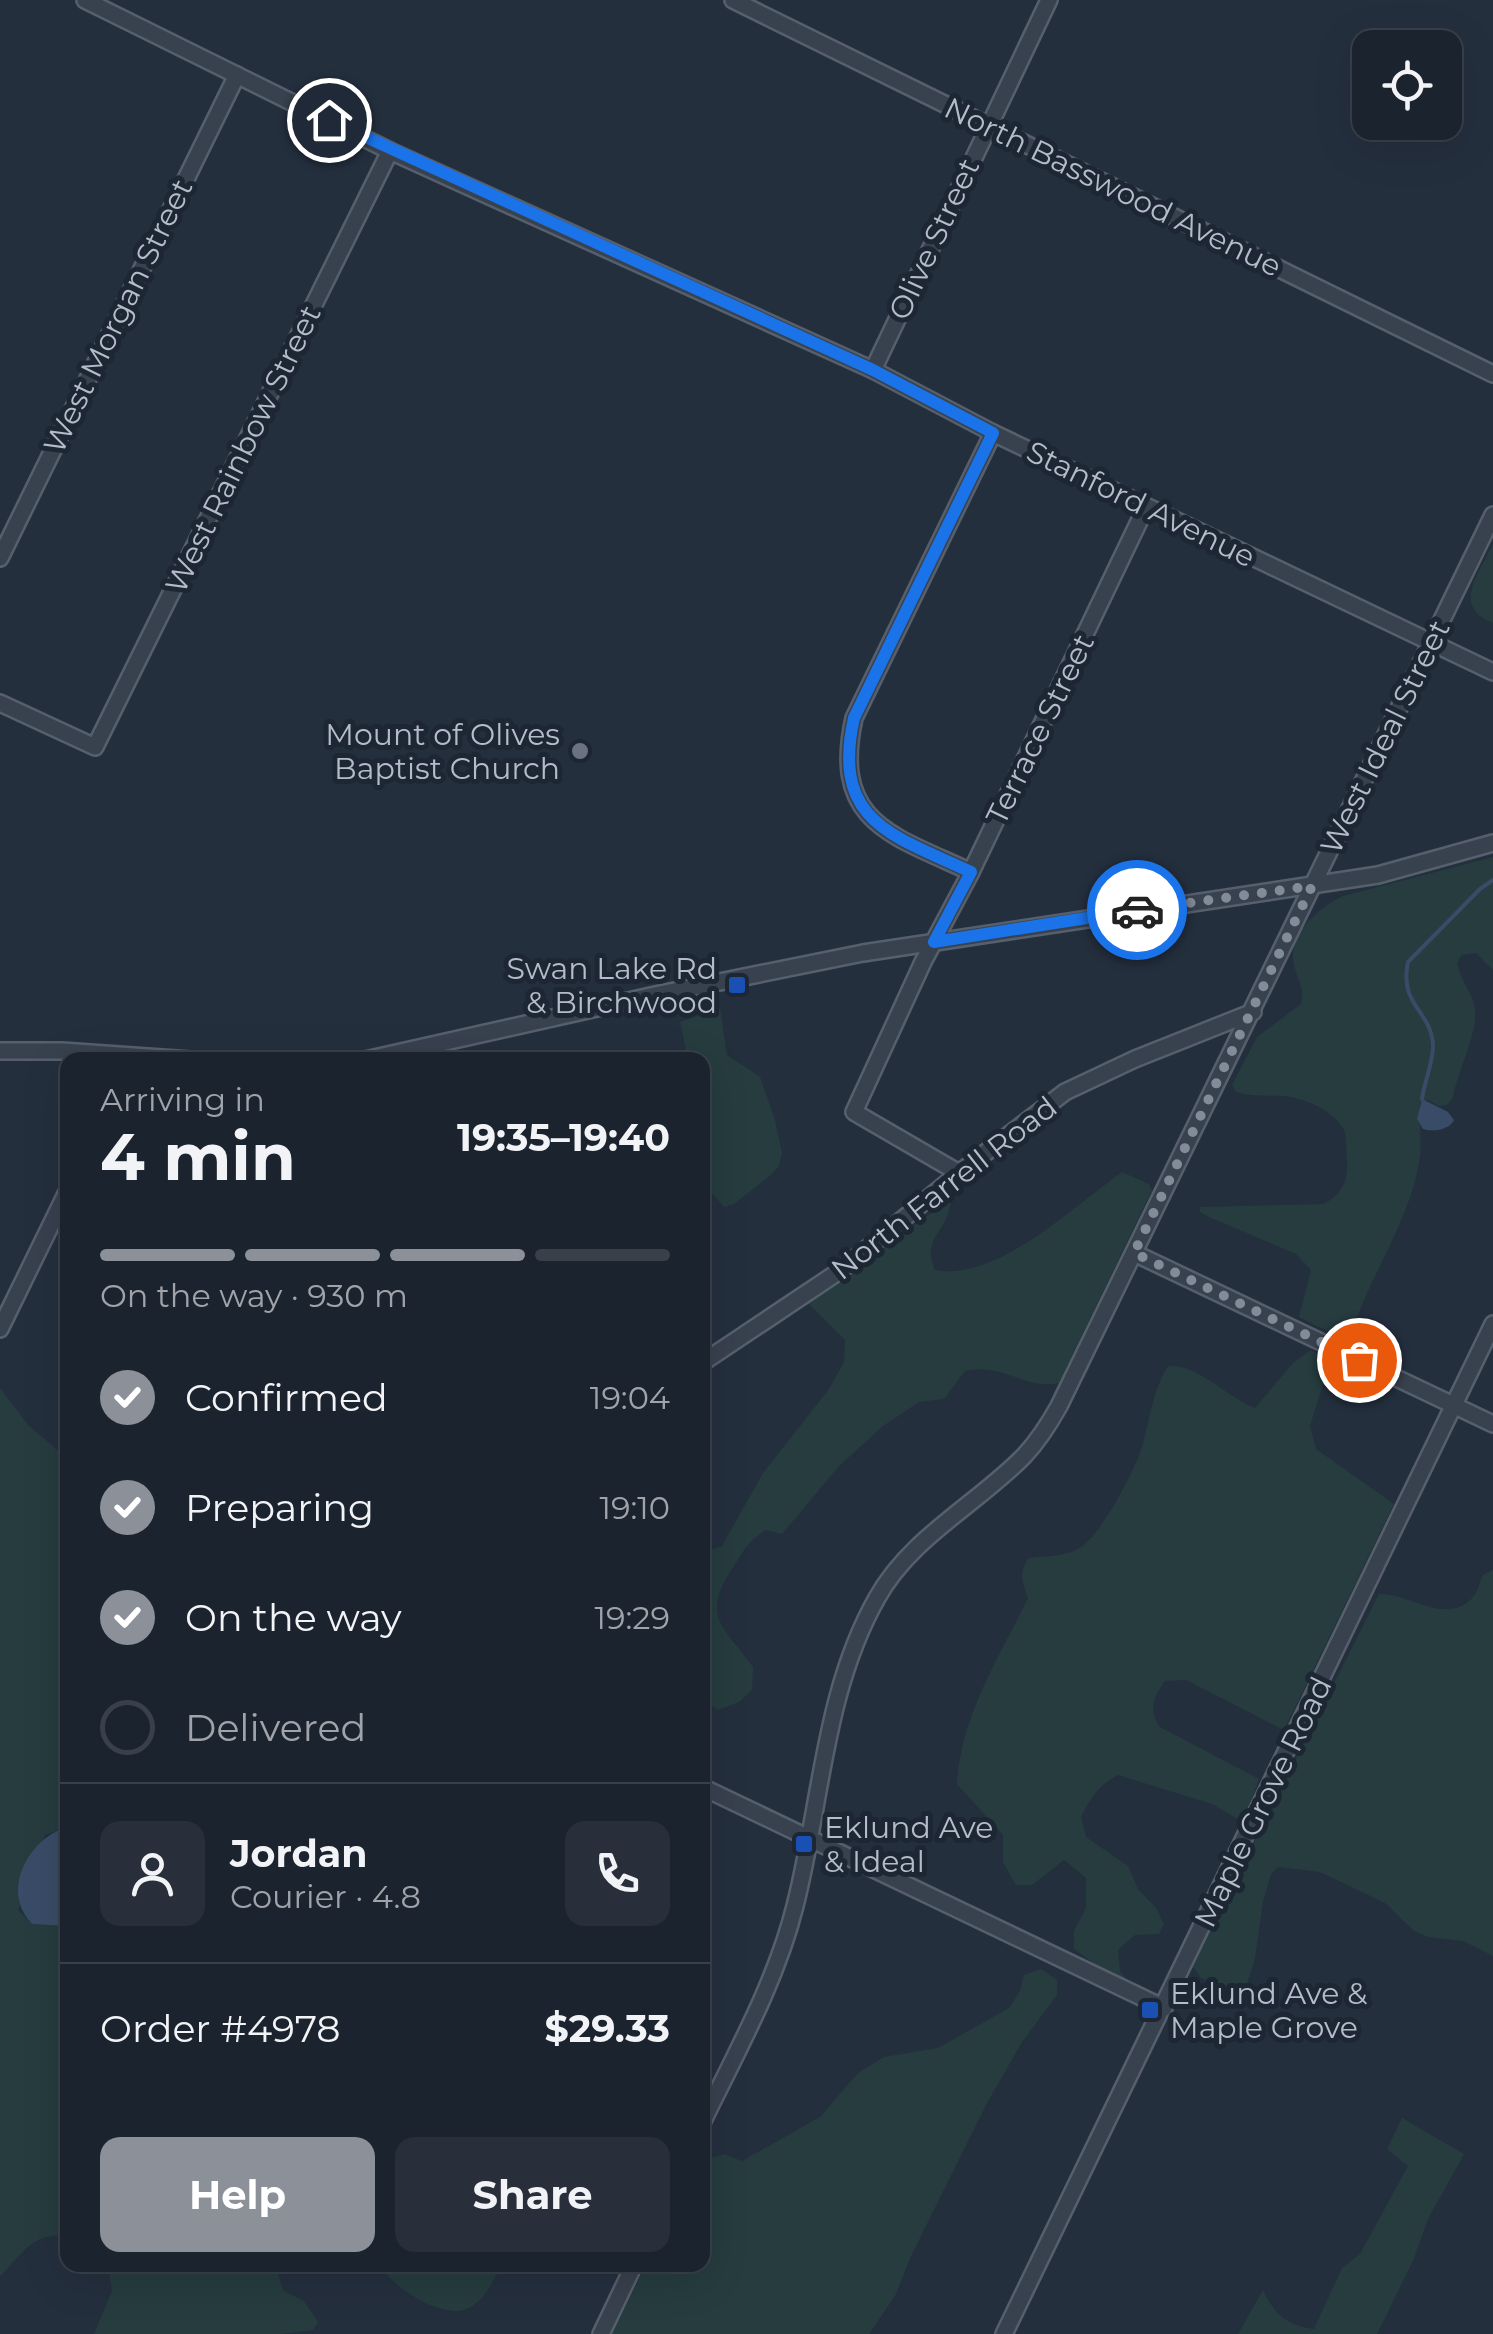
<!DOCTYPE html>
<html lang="en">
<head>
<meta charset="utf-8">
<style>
	body { margin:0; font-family:Montserrat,sans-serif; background:#282f3a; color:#f1f3f6; height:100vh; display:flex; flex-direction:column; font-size:38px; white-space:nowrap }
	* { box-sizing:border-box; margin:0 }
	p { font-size:32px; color:#a0a4aa }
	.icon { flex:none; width:55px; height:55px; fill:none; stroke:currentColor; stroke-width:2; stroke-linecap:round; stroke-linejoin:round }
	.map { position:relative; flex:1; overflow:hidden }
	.panel { position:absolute; left:60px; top:1052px; width:650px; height:1220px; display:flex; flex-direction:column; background:#1b232e; border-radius:20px; box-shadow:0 10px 40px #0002,0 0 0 2px #39404a }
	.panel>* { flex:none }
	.fabs { position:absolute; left:1352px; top:30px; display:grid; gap:20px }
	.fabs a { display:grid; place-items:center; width:110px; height:110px; border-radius:20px; background:#1b232e; box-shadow:0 10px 40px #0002,0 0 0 2px #39404a; font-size:50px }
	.pin { position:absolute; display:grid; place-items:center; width:85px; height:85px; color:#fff; margin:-42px; border:5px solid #fff; border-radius:50%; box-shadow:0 2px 10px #0007 }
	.courier { position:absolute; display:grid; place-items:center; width:100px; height:100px; margin:-50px; border:8px solid #1a73e8; border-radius:50%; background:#fff; color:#222; box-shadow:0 2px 12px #0007 }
	.summary em { font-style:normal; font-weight:700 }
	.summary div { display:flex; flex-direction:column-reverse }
	.summary { display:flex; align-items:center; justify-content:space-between; height:170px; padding:0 40px }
	h1 { font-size:65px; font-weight:700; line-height:75px }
	.bar { display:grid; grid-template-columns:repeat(4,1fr); gap:15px 10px; align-content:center; height:120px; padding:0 40px }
	.bar i { height:12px; border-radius:8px; background:#39404a }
	.bar .current { background:#8c9099 }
	.bar p { grid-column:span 4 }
	.line { display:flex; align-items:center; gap:25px; padding:0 40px; border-top:2px solid #39404a }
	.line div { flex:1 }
	.round { display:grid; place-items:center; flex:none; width:105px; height:105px; border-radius:20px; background:#282f3a }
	ol { padding:0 40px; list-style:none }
	li { display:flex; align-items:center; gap:30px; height:110px }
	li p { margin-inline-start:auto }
	li .icon { padding:10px; border-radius:50%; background:#8c9099; color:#fff; stroke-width:4 }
	li:last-child { color:#a0a4aa }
	li i { width:55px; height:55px; border:5px solid #39404a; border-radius:50% }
	.action { display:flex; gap:20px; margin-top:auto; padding:20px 40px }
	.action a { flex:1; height:115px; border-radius:20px; background:#8c9099; color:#fff; font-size:40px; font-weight:700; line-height:115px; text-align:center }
	.action a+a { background:#282f3a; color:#f1f3f6 }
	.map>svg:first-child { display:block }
	.green { fill:#263c3f }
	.water { fill:#394c67 }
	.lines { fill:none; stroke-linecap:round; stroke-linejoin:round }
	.stream { stroke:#394c67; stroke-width:4 }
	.minor-casing { stroke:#565f6c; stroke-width:20 }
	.minor { stroke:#38414e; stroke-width:15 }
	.done { stroke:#828b98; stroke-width:10; stroke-dasharray:0 18 }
	.route { stroke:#1a73e8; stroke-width:12 }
	.worship-dot { fill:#6b7280; stroke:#1d2633; stroke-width:4 }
	.transit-dot { fill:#1a4fb4; stroke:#1d2633; stroke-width:4 }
	.labels { text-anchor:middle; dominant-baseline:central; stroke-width:10; stroke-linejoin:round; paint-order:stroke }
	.street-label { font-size:30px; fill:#b4bcc9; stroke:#1d2633 }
	.poi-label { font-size:30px; fill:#b4bcc9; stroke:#1d2633; text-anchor:end }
</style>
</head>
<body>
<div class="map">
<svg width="1493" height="2334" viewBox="0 0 1493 2334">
	<rect width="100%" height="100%" fill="#242f3e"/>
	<g class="green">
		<path d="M1493,544v79c-42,-17 -14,-49 0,-79z"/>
		<path d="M1493,857v113l-17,-17 -15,2 -4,8c3,17 16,30 18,46 3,25 -18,63 -22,89l-6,7 -8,1 -10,-6 -9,2c-2,18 2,35 0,54 -8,60 -45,111 -65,167 -18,18 -36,3 -56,-6l12,-47 -15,-16 -87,-37 -9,-5v-5l124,-3c18,-10 25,-24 23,-45 -1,-9 0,-23 -4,-31 -11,-18 -40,-31 -61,-32 -16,-1 -30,1 -46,-4l-4,-7 25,-48 44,-33c4,-17 -3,-22 -7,-39 -7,-30 24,-57 49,-69z"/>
		<path d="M720,1008l7,47 33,22 15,43 7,33 -3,13 -7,8 -38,30 -10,3 -21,-24 -1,-123h-14l-8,-38z"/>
		<path d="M1122,1172l27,12 3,6 -93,193c-36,7 -52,-20 -94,-12l-21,28 -25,3 -36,24 -44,40 -57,68 -16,-4c-17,10 -21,19 -31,34 -35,53 -14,59 18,103l-1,23 -13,12 -21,8 -15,-10v-147l19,-7 41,-73 66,-84 15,-27 1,-22 -38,-38 138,-99 5,-1c0,28 -30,36 -15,68 62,12 140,-65 187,-98z"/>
		<path d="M1311,1350l19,11 -20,65 6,23 78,55 -110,226 -98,-50 -21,1c-12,17 -17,28 -5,46l99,52 -16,43 -31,-18 -94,-29c-20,10 -27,23 -37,42l5,20 42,29 10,23 18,19 8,16 -5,10 -24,1 -17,15 2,21 6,8 -3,5 -49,-35v-18l12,-23v-30l-22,-18 -32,25h-16l-13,-23v-27l-46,-51c4,-69 42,-126 71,-186 -6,-16 -10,-26 1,-40 18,-2 37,-1 52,-11 21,-14 53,-75 61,-100 8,-27 10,-56 26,-81 31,-2 58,31 87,42l38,-45z"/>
		<path d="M0,1388l29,38 39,33 -1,368 -22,8 -27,75 14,14 35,2v310c-34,-4 -45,17 -67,41z"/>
		<path d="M1493,1570v386l-30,-15 -35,-4 -14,-6 -29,-28 -65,-31 -42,-5 -7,7 -8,28 -8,56 -11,36 -7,4 -37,-21 -8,-12 187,-371c29,-2 68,33 94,3 6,-7 6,-15 10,-22z"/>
		<path d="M1041,1969l16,11v15l-35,47 -35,61 -76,153 -16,40 -26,38h-257l34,-69h56l1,-105 21,-6 18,7 78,-44 38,-44 26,-16 54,-9 71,-40 11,-17 4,-16z"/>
		<path d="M1402,2118l62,36 -36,65 -15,42 -36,73h-139l25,-44c11,24 24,36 51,39l28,-61 18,-14 48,-88 -21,-17z"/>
		<path d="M108,2265h171l-1,9 6,17 20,10 14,21 -5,8 -32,4h-187l18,-43z"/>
		<path d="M381,2265h120c-7,16 -17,36 -34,44 -25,10 -77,-22 -86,-44z"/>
	</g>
	<g class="water">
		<path d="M1422,1099l26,13 6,8c-5,10 -20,12 -31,9l-6,-10z"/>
		<path d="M67,1827v99l-35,-2c-32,-33 -4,-85 35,-97z"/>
	</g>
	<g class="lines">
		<path class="stream" d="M1422,1099c2,-17 12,-38 11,-55 -3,-35 -34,-38 -25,-82l72,-73 13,-9"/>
		<g class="minor-casing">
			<g id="minor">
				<path d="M85,0l305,151 483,219 120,63 500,239"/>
				<path d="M733,0l760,374"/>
				<path d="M873,370l176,-370"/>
				<path d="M0,558l237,-483"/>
				<path d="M0,703l95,44 295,-596"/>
				<path d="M971,872c-79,-37 -140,-49 -117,-154l139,-285"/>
				<path d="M0,1051h62l129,9"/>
				<path d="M365,1060l290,-65 208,-42 515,-78 115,-32"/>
				<path d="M959,1173l-105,-61 69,-150 48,-90 175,-365"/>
				<path d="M1134,1253l359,171"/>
				<path d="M0,1329l68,-139"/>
				<path d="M702,1363l139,-93 118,-97 106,-81 70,-33 118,-47"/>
				<path d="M702,1787l462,221"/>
				<path d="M702,2123c34,-70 74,-141 93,-217 26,-101 29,-215 82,-308 33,-60 100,-94 147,-142 14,-15 25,-32 35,-50l434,-891"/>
				<path d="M601,2334l33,-69"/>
				<path d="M1004,2334l489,-1010"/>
			</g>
		</g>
		<use href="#minor" class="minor"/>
	</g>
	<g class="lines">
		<path class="done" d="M1137,910l175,-24 -178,367 225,107"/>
		<path class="route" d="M329,120l544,250 120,63 -139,285c-23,104 38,117 117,154l-37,70 203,-32"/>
	</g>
	<circle class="worship-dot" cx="580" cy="751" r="10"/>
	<g class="transit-dot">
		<rect x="727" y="975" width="20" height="20" rx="5"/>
		<rect x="794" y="1834" width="20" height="20" rx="5"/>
		<rect x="1140" y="2000" width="20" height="20" rx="5"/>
	</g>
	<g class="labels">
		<g class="street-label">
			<text transform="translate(1113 187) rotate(26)">North Basswood Avenue</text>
			<text transform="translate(934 239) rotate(-65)">Olive Street</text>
			<text transform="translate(118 316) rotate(-64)">West Morgan Street</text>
			<text transform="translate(243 449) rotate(-64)">West Rainbow Street</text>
			<text transform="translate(1141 504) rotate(26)">Stanford Avenue</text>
			<text transform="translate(1040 729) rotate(-64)">Terrace Street</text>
			<text transform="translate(1385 737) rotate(-64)">West Ideal Street</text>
			<text transform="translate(944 1188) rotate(-38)">North Farrell Road</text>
			<text transform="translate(1263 1802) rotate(-64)">Maple Grove Road</text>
		</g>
		<g class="poi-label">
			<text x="560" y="734">Mount of Olives<tspan x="560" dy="34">Baptist Church</tspan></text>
			<text x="717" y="968">Swan Lake Rd<tspan x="717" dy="34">&amp; Birchwood</tspan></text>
			<text x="824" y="1827" text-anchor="start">Eklund Ave<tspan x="824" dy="34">&amp; Ideal</tspan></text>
			<text x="1170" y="1993" text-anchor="start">Eklund Ave &amp;<tspan x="1170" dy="34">Maple Grove</tspan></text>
		</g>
	</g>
</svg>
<div class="fabs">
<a><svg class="icon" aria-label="locate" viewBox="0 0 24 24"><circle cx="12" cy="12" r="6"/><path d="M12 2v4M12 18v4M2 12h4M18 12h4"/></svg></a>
</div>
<div class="pin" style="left:1359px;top:1360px;background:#ea580c"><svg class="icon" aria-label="bag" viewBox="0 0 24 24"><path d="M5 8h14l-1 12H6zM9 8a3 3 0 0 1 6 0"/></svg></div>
<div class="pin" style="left:329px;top:120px;background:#1f2937"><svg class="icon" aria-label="home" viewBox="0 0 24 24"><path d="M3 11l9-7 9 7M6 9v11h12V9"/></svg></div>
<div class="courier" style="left:1137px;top:910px"><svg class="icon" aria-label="car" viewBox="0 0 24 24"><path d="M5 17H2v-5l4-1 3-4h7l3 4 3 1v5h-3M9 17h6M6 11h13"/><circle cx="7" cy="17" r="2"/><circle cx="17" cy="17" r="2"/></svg></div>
<section class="panel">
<div class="summary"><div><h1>4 min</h1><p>Arriving in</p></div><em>19:35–19:40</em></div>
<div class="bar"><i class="current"></i><i class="current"></i><i class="current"></i><i></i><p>On the way · 930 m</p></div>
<ol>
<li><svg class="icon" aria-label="check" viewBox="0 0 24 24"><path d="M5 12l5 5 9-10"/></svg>Confirmed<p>19:04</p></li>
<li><svg class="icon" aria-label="check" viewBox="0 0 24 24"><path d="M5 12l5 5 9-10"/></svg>Preparing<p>19:10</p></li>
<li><svg class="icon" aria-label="check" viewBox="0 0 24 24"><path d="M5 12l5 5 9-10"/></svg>On the way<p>19:29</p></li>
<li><i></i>Delivered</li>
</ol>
<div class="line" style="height:180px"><a class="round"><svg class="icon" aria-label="person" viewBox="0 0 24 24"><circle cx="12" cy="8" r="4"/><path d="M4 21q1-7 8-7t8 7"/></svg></a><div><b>Jordan</b><p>Courier · 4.8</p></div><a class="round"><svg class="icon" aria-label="phone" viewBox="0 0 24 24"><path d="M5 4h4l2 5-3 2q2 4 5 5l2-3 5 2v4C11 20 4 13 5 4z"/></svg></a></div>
<div class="line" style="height:130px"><div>Order #4978</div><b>$29.33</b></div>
<div class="action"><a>Help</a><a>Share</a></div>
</section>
</div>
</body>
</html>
